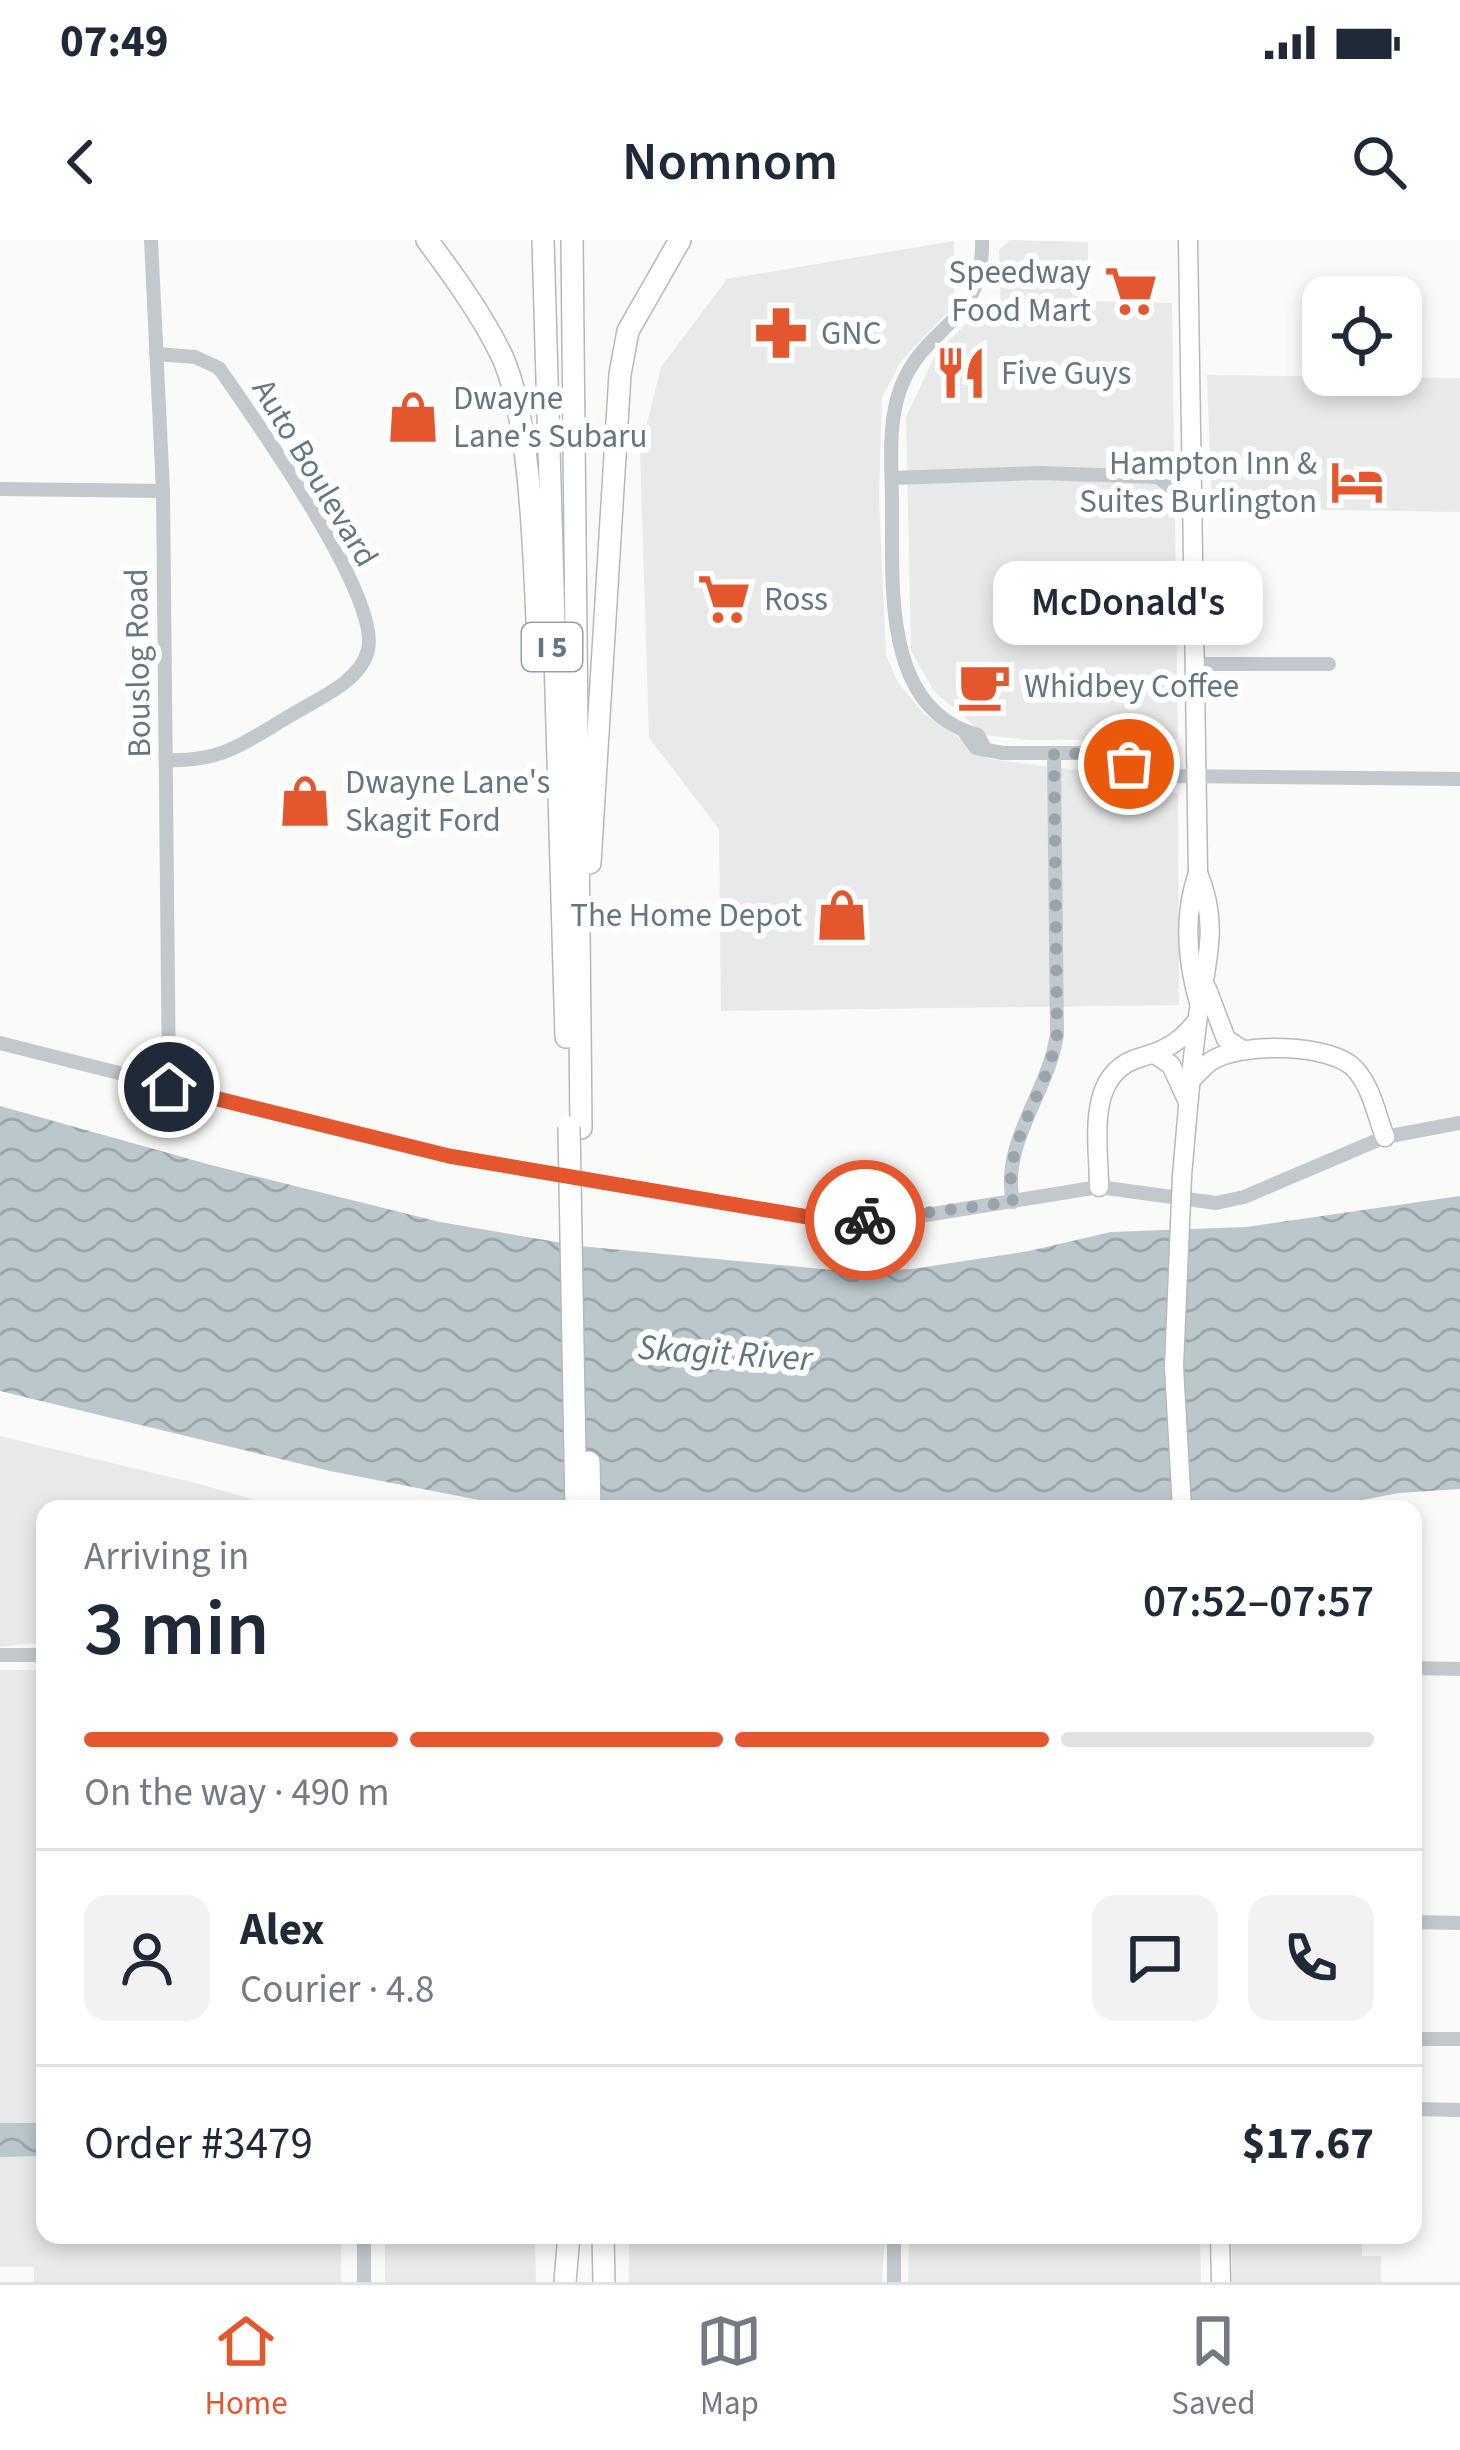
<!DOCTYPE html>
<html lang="en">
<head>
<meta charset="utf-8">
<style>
	body { margin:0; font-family:"Source Sans 3",sans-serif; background:#f2f2f3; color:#1f2937; height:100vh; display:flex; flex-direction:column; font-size:45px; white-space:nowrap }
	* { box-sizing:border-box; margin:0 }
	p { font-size:39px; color:#747a83 }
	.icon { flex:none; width:66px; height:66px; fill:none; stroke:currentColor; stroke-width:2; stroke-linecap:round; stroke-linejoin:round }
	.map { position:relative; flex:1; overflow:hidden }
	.details { position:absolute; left:36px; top:1260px; width:1386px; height:744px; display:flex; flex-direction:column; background:#fff; border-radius:24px; box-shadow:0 6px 18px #0003 }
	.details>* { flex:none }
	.fabs { position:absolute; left:1302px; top:36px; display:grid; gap:24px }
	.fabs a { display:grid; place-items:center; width:120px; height:120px; border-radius:24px; background:#fff; box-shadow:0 6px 18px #0003; font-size:60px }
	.pin { position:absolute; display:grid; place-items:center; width:102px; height:102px; color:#fff; margin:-51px; border:6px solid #fff; border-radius:50%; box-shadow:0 3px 12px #0007 }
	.courier { position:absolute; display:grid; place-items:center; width:120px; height:120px; margin:-60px; border:9px solid #e4572e; border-radius:50%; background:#fff; color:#222; box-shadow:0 3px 15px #0007 }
	.bubble { position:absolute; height:84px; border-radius:24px; background:#fff; box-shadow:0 6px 18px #0003; font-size:39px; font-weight:600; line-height:84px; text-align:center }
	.summary em { font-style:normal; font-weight:600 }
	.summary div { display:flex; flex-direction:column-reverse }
	.summary { display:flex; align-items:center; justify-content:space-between; height:204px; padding:0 48px }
	h1 { font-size:78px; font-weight:600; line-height:90px }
	.bar { display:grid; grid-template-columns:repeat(4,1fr); gap:18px 12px; align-content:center; height:144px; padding:0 48px }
	.bar i { height:15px; border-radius:9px; background:#e0e1e3 }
	.bar .active { background:#e4572e }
	.bar p { grid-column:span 4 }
	.line { display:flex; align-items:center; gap:30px; padding:0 48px; border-top:3px solid #e0e1e3 }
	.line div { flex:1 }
	.round { display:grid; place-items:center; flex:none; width:126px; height:126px; border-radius:24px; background:#f2f2f3 }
	.status { display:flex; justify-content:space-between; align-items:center; height:84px; padding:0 60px; background:#fff; direction:ltr }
	.status svg { height:33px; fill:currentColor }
	header { display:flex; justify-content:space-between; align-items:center; height:156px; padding:0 48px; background:#fff; font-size:54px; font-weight:600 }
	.dock { display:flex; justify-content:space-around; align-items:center; height:168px; border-top:3px solid #e0e1e3; background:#fff; font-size:33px; color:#747a83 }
	.dock a { display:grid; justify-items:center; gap:6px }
	.dock .active { color:#e4572e }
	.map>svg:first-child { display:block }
	.built { fill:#e8e9e9 }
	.water { fill:url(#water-waves) }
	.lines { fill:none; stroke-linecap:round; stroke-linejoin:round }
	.major-casing { stroke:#b5babe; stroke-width:21 }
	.highway-casing { stroke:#b4b9bd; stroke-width:24 }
	.minor { stroke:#c3c8cc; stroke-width:14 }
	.major { stroke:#fff; stroke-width:18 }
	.highway { stroke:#fff; stroke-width:21 }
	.major-bridge-casing { stroke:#b5babe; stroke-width:21; stroke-linecap:butt }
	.highway-bridge-casing { stroke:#b4b9bd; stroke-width:24; stroke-linecap:butt }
	.major-bridge { stroke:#fff; stroke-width:18 }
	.highway-bridge { stroke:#fff; stroke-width:21 }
	.done { stroke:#99a4ac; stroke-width:12; stroke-dasharray:0 21.6 }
	.route { stroke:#e4572e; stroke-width:15 }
	.labels { text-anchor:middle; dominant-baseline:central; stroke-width:12; stroke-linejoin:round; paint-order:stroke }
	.shield { fill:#fff; stroke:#939fa8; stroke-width:3 }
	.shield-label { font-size:30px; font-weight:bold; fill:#657683 }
	.poi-label { font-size:33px; fill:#657683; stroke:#fff; text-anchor:start }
	.street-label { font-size:33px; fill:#657683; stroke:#fff }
	.water-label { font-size:36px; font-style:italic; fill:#60757c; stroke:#fff }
</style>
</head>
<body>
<div class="status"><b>07:49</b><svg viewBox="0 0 49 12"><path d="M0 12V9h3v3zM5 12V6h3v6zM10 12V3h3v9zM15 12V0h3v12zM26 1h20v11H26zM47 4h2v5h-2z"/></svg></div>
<header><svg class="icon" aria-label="back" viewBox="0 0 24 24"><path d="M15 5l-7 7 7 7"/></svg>Nomnom<svg class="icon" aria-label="search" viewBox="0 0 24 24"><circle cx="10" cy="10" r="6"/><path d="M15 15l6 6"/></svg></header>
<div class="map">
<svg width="1460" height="2042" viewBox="0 0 1460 2042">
	<defs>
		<pattern id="water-waves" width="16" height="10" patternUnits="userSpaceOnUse" patternTransform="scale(3)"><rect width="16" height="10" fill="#bbc7cb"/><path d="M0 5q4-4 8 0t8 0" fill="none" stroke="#9ca6aa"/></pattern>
	</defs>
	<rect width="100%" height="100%" fill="#fafaf8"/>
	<g class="built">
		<path d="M1010,0l78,2v59l84,2 6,436 -149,1 -44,-5 -51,-44 -23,-40 -5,-234 30,-64 38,-37 27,-2 -2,-64z"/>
		<path d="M954,1v52l-6,19 -47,49 -19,37 -3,100 7,157 11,26 26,32 66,46 119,15 70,20 1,211 -458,6 -2,-182 -70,-91 -9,-287 21,-84 66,-88z"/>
		<path d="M1207,135l253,3v134l-248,-4z"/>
		<path d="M0,1196l203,49 83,24h-241v133l-45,5z"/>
		<path d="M0,1430h45v565h296v47h-307v-15h-34z"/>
		<path d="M385,1995h150l1,47h-151z"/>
		<path d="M629,1995h256l-3,47h-253z"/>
		<path d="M909,1995h291l1,47h-293z"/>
		<path d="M1231,1995h131v21h19v26h-149z"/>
	</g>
	<g class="water">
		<path d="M0,866l211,59 229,57 140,24 274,26 58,-3 117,-18 82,-19 135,-5 214,-31v293l-61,4 -83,16h-791l-195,-38 -330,-80z"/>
		<path d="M0,1883h45v33l-45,1z"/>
	</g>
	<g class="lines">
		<g class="major-casing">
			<g id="major">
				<path d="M1188,0l10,633c-15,43 -11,90 2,133"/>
				<path d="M1207,749l19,50 17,11"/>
				<path d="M1156,815l15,10 16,35"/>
				<path d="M1191,840c6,-6 13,-14 20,-19 29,-19 120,-18 144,8 17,19 21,45 30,68"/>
				<path d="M1182,936c5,-56 9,-112 17,-167 8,-50 20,-86 -1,-136"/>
				<path d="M1099,947c0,-45 -15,-115 43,-130 24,-7 38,-15 54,-35"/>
				<path d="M1174,1127l8,142"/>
				<path d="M1220,1995l1,47"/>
			</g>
		</g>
		<g class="highway-casing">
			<g id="highway">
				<path d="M427,0c27,36 55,75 75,116 30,66 32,209 36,284"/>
				<path d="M543,0l23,797"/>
				<path d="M572,0l9,888"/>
				<path d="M590,623l30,-489 8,-43 52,-91"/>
				<path d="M603,1995l1,47"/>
				<path d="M565,2042l4,-47"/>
			</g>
		</g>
		<g class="minor">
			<path d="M151,0l12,251 6,596"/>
			<path d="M982,0c2,86 -56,82 -81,147 -14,36 -9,80 -9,118 1,78 -11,205 86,230l6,12"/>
			<path d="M156,114l39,3 24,11c34,49 162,228 149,282 -8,32 -49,48 -75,64 -48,28 -69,48 -126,46"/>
			<path d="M1158,237l14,11 22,8"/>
			<path d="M892,238l148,-5 118,4 35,-4"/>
			<path d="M0,249l163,2"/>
			<path d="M1194,424h135"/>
			<path d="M965,493l11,15 27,5h89l75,23 293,3"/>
			<path d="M0,803l449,113 359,61 57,3 49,-3 185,-30 117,16 28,-6 141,-60 75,-14"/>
			<path d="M1013,962c-13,-59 36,-110 44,-168l-3,-280"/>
			<path d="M0,1415h45"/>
			<path d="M1413,1428l47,1"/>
			<path d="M1413,1682l47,1"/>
			<path d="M1413,1799h47"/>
			<path d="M1413,1869l47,1"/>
			<path d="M364,1995v47"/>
			<path d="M894,1995v47"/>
		</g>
		<use href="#major" class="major"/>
		<use href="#highway" class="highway"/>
		<g class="major-bridge-casing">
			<path id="major-bridge" d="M1174,1127l8,-191"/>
		</g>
		<g class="highway-bridge-casing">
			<g id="highway-bridge">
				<path d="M569,887l7,382"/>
				<path d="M589,1222l1,47"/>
			</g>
		</g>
		<use href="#major-bridge" class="major-bridge"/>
		<use href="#highway-bridge" class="highway-bridge"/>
	</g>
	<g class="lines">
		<path class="done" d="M865,980l148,-18c-13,-59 36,-110 44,-168l-3,-280 37,-1 38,11"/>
		<path class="route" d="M169,847l280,69 359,61 57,3"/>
	</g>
	<defs>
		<g id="supermarket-bare" transform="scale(4.14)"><path d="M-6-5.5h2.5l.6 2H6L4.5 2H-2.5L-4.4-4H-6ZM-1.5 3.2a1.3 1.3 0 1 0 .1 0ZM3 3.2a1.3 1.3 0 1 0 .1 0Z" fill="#e4572e" stroke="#fff" stroke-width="2.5" paint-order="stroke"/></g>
		<g id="pharmacy-bare" transform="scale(4.14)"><path d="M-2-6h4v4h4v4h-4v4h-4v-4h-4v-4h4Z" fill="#e4572e" stroke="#fff" stroke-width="2.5" paint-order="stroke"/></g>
		<g id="restaurant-bare" transform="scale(4.14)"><path d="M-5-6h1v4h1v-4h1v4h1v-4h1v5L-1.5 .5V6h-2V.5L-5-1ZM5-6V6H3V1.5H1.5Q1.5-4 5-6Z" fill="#e4572e" stroke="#fff" stroke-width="2.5" paint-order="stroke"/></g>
		<g id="shop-bare" transform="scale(4.14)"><path d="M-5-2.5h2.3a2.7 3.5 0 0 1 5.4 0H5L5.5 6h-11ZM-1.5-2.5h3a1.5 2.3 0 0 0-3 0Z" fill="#e4572e" stroke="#fff" stroke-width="2.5" paint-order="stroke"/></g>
		<g id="hotel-bare" transform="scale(4.14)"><path d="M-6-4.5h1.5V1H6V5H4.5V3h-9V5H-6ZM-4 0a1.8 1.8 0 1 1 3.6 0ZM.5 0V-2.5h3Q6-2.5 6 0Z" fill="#e4572e" stroke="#fff" stroke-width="2.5" paint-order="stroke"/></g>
		<g id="cafe-bare" transform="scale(4.14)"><path d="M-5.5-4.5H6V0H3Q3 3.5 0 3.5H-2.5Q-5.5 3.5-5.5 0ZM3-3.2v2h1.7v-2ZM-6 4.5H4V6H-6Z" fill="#e4572e" stroke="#fff" stroke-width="2.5" paint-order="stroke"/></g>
	</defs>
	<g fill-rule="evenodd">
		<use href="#supermarket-bare" x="1131" y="51"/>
		<use href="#pharmacy-bare" x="781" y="93"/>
		<use href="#restaurant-bare" x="961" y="133"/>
		<use href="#shop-bare" x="413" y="177"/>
		<use href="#hotel-bare" x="1357" y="242"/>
		<use href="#supermarket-bare" x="724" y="359"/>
		<use href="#cafe-bare" x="984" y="446"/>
		<use href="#shop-bare" x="305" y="561"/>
		<use href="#shop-bare" x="842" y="675"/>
	</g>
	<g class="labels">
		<rect class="shield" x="522" y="383" width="60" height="48" rx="9"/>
		<g class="shield-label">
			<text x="552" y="407">I 5</text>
		</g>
		<g class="poi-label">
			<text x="1091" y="32" text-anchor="end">Speedway<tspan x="1091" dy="38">Food Mart</tspan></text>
			<text x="821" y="93">GNC</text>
			<text x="1001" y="133">Five Guys</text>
			<text x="453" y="158">Dwayne<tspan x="453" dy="38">Lane's Subaru</tspan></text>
			<text x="1317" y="223" text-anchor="end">Hampton Inn &amp;<tspan x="1317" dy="38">Suites Burlington</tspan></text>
			<text x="764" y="359">Ross</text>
			<text x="1024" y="446">Whidbey Coffee</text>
			<text x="345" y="542">Dwayne Lane's<tspan x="345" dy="38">Skagit Ford</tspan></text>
			<text x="802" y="675" text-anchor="end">The Home Depot</text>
		</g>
		<g class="street-label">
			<text transform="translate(315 233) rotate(59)">Auto Boulevard</text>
			<text transform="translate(138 423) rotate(-91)">Bouslog Road</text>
		</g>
		<g class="water-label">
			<text transform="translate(725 1113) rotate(4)">Skagit River</text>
		</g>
	</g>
</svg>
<div class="fabs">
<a><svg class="icon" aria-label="locate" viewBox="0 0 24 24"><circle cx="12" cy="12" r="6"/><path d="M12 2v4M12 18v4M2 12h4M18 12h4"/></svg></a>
</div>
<div class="pin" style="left:1129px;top:524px;background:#ea580c"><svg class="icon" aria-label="bag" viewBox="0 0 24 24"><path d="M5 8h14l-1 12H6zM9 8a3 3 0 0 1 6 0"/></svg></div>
<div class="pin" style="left:169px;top:847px;background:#1f2937"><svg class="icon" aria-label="home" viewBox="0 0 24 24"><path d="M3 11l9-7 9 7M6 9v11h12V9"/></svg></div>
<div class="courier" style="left:865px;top:980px"><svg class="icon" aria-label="bike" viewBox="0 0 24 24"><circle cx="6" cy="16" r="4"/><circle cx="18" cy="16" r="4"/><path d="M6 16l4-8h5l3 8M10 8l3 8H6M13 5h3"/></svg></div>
<div class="bubble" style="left:993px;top:321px;width:270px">McDonald's</div>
<section class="details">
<div class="summary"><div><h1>3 min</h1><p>Arriving in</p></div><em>07:52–07:57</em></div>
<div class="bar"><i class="active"></i><i class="active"></i><i class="active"></i><i></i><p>On the way · 490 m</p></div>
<div class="line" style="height:216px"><a class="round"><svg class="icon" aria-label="person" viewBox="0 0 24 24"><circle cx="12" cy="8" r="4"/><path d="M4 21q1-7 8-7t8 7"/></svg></a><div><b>Alex</b><p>Courier · 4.8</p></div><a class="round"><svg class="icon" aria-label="chat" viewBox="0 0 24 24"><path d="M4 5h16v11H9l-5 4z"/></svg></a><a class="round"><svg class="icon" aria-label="phone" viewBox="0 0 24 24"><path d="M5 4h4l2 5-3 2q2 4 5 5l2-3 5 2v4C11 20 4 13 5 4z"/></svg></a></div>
<div class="line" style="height:156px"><div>Order #3479</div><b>$17.67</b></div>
</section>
</div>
<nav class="dock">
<a class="active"><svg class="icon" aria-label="home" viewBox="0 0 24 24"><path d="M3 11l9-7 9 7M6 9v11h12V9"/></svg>Home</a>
<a><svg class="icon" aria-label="map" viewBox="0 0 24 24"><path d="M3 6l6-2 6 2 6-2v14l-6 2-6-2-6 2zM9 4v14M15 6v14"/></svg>Map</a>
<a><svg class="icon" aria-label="saved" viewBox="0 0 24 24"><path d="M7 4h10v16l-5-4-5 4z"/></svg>Saved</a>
</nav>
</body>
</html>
